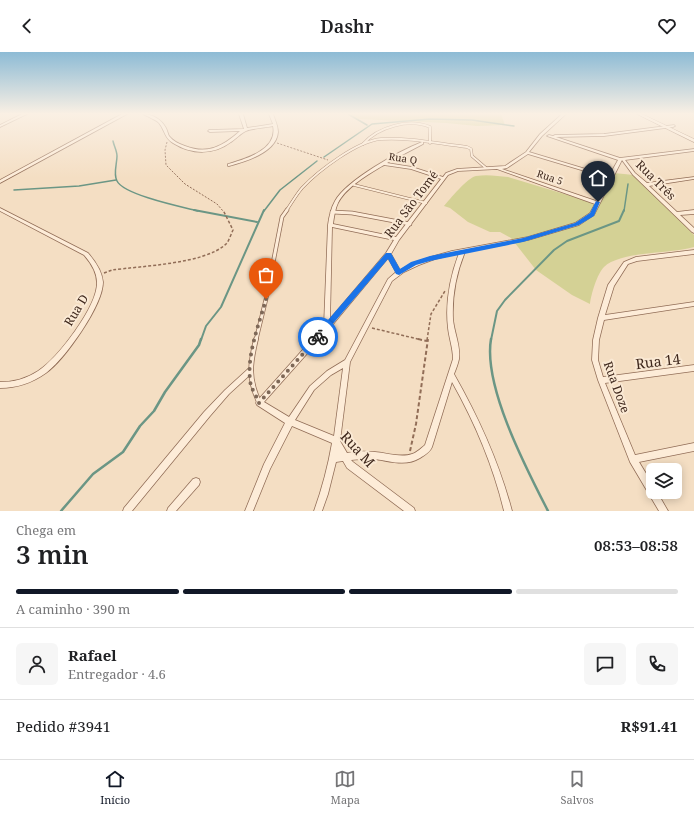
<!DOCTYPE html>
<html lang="pt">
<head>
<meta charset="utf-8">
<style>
	body { margin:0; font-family:"Noto Serif",serif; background:#f6f6f6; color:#202124; height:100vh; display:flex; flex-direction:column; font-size:15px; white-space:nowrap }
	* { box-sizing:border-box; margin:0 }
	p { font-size:13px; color:#757577 }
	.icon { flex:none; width:22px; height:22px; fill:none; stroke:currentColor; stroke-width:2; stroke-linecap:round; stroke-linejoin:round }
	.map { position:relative; height:459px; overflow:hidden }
	.side { display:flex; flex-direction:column; background:#fff; flex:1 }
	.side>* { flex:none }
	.tools { position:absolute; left:646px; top:411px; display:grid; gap:8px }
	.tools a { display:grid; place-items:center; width:36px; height:36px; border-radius:6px; background:#fff; box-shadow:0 2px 10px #0003; font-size:20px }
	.pin { position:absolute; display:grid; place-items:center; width:34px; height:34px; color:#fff; margin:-41px -17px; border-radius:50% 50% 50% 0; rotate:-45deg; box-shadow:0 0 4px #0007 }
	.pin .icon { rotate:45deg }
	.courier { position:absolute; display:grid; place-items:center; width:40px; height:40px; margin:-20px; border:3px solid #1a73e8; border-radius:50%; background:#fff; color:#222; box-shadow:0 1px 5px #0007 }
	.head em { font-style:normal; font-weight:600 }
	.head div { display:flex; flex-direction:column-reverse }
	.head { display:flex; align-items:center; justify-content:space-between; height:68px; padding:0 16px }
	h1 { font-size:26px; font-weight:600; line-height:30px }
	.bar { display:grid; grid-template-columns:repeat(4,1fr); gap:6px 4px; align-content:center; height:48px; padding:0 16px }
	.bar i { height:5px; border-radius:3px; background:#e0e0e0 }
	.bar .selected { background:#111827 }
	.bar p { grid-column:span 4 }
	.line { display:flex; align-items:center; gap:10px; padding:0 16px; border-top:1px solid #e0e0e0 }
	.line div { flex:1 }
	.round { display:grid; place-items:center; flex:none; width:42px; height:42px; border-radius:6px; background:#f6f6f6 }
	header { display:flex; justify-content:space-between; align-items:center; height:52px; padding:0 16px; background:#fff; font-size:18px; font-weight:600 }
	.tab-bar { display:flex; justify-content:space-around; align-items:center; height:56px; border-top:1px solid #e0e0e0; background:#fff; font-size:11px; color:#757577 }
	.tab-bar a { display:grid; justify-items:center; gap:2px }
	.tab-bar .selected { color:#111827 }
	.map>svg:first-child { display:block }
	.green { fill:#d4d195 }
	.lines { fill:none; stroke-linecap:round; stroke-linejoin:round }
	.stream-far2 { stroke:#6b9685; stroke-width:1.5 }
	.stream-far1 { stroke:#6b9685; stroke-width:2 }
	.stream { stroke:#6b9685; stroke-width:2.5 }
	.service-far2-casing { stroke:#916d57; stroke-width:3 }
	.service-far1-casing { stroke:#916d57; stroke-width:4.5 }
	.service-casing { stroke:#916d57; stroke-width:5.5 }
	.minor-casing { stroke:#916d57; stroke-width:1.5 }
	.tertiary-casing { stroke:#916d57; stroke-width:1 }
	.path-far2 { stroke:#916d57; stroke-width:1; stroke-dasharray:2 1.5; stroke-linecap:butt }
	.path-far1 { stroke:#916d57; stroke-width:1.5; stroke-dasharray:3 2; stroke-linecap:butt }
	.path { stroke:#916d57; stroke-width:2; stroke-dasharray:4 2.5; stroke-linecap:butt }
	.service-far2 { stroke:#fdecd8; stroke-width:2 }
	.service-far1 { stroke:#fdecd8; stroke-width:3 }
	.service { stroke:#fdecd8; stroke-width:4 }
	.minor { fill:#fdecd8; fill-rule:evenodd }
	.tertiary { fill:#fdecd8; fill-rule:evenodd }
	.route { fill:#1a73e8 }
	.done { stroke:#7e6857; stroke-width:4; stroke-dasharray:0 7.2 }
	.labels { text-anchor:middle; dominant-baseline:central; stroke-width:4; stroke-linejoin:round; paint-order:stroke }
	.far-street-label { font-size:10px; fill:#3f281d; stroke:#fae9d4 }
	.street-label { font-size:12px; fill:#3f281d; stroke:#fae9d4 }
	.near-street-label { font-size:14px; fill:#3f281d; stroke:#fae9d4 }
</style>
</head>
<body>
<header><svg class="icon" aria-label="back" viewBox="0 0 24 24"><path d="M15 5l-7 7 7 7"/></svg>Dashr<svg class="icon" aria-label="heart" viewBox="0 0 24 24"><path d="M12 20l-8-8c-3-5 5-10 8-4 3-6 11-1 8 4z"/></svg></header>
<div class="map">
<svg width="694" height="459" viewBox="0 0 694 459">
	<rect width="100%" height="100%" fill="#f4dec3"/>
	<g class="green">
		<path d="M347,62h154l4,11 -28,1 -31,-3 -87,-4z"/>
		<path d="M614,121l20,2 60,60v12c-23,7 -74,4 -90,20 -7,7 -13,28 -14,37l-18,-9 -36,-25 -25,-32 -11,-6h-10l-22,-10 -18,-14 -6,-2c6,-7 23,-28 32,-30 11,-2 22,0 32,1l86,26 15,-25z"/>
	</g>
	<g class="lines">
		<g class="stream-far2">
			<path d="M348,62l19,11"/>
			<path d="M113,89c1,5 4,10 4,15 0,8 -4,18 0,25 7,14 65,26 81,30"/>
			<path d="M324,105l48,-33 58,-5 42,1 42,6"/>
			<path d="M14,138l65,-4 37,-6"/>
			<path d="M264,159l16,-21 37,-29"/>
			<path d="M624,159l4,-27"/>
		</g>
		<g class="stream-far1">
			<path d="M194,158l63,12"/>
			<path d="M201,288l5,-14 15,-19 43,-97"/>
			<path d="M491,288l6,-29 8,-11 49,-50 13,-9 52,-20 5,-11"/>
		</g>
		<g class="stream">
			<path d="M491,287c-8,47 35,129 57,172"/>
			<path d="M61,459l32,-37 30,-22 17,-26 14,-15 11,-19 34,-47 2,-6"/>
		</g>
		<g class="service-far2-casing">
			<g id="service-far2">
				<path d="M363,92c15,-17 46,-26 67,-17v16"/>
				<path d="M354,133l72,18"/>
				<path d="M286,159c5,-7 10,-16 16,-23 16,-17 55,-47 79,-49 29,-2 58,5 86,8l4,2 1,7 14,12"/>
			</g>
		</g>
		<g class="service-far1-casing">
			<g id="service-far1">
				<path d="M332,160l20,1 58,11"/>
				<path d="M256,288l10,-41 16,-82 5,-7"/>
			</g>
		</g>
		<g class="service-casing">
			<path id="service" d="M256,287c-6,25 -8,39 3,63"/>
		</g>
		<g class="minor-casing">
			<g id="minor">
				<path d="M22,62h5l-27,13v-2z"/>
				<path d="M122,62h5l-127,69v-3z"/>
				<path d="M143,62c9,0 18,5 23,14 1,2 2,6 3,8 4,5 10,8 16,10 23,9 38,0 55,-15l-30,1 -2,-1 1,-1 35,-1 -5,-15h4l4,14 26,-4 -4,-10h4c2,6 5,12 5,18 -1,20 -33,30 -49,34h-1v-2c17,-5 50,-14 45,-38 -8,2 -19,2 -27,5 -5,2 -10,8 -15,11 -17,13 -39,13 -58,1 -9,-5 -8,-13 -14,-20 -4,-4 -11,-6 -16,-9z"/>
				<path d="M562,62h4l-24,22 -13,16 80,24 9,-16 -71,-24 2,-1 4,1 2,-1 49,-1 70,-9 1,1 -2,1 -69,9 -48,1 64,21 74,-9v2l-69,9 10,13 12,10 47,-6v2l-45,7 28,26 17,-2v4l-14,1 14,13v5l-2,-1 -59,-57 -11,-15 -28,55 -15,10 -51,15 -63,12c-9,22 -13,44 -12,67 1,13 8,28 6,40 -1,5 -3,10 -5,15 25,44 45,88 58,137h-8c-11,-46 -29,-88 -52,-129l-20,65c-2,5 -7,8 -12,11 -15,9 -30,3 -46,1 -8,0 -15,0 -23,1l2,2 61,46 1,3h-11l-57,-43 -4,-7 -7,1 -8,32 -6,17h-8c8,-22 14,-45 18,-68l-40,-17 -22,43 -17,42h-8l19,-47 21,-41 -28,-18 -1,-2 1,-2 67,-75 4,-101c1,-8 3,-17 7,-24 12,-21 64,-50 87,-59h1v2l-36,19 25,4 31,10 3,-4 11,-4 48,-3 21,-14 14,-18zM528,102l80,24 -12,23 -94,-32 5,-1zM384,113l27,4 30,10 -45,58 -63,-13c1,-7 2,-15 5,-21 8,-16 31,-29 46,-38zM497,117l98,35 -5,9 -15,10 -47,14 -76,14 -18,5 -18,6 -16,8 -9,-16 8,-14 49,-65 10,-4zM332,175l62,13 -8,13 -56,66zM459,201c-9,24 -14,50 -11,75 1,10 5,20 5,31l-28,86c-4,3 -7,7 -13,9 -11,4 -25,-1 -37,-2 -10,-1 -19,-1 -28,1l-7,-12 10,-79 42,-81 12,-9 15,-7 16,-6zM388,206l8,14 -8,7 -43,81 -18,11 -17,15 -21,31 -25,-15 65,-73zM343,316l-9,68 -39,-16 19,-30 17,-15z"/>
				<path d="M0,156l88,45c7,8 14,18 15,29 0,24 -39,78 -57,91 -14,10 -29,15 -46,15v-6c14,0 26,-3 38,-11 20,-13 59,-64 59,-88 0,-11 -6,-20 -13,-28l-84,-44z"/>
				<path d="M694,198v4l-57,7 -9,3 -14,22 -9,29 89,-13v4l-90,14 -5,20 -1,20 5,17 91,-12v6l-89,12 30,72 59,-12v8l-55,11 14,23v7h4l11,19h-9l-29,-49 -32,-82 -6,-20 1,-20 5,-22 10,-33 16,-23 12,-5z"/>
				<path d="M250,316l2,1 1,2 -1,2 -23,21 -19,22 -78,95h-9l1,-3 80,-96 21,-22 23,-21z"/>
				<path d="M196,426l3,1 1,3 -1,3 -23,26h-9l1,-3 25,-29z"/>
			</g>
		</g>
		<g class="tertiary-casing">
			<path id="tertiary" d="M637,62h5l52,25v3z"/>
		</g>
		<g class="path-far2">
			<path d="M167,90l-2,8 1,15 19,19 32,20 6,7"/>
			<path d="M277,91l51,17"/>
		</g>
		<g class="path-far1">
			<path d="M104,221l8,-3c29,-4 93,-6 114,-26 3,-3 5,-10 7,-14l-10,-20"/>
			<path d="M372,276l50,12"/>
			<path d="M427,288l4,-26 14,-23"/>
		</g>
		<g class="path">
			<path d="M418,287l9,2"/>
			<path d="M410,399l6,-27 12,-85"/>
		</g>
		<use href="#service-far2" class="service-far2"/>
		<use href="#service-far1" class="service-far1"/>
		<use href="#service" class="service"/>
		<use href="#minor" class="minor"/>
		<use href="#tertiary" class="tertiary"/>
	</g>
	<linearGradient id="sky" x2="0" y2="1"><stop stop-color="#8dbbd5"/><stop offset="0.49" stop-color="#faf0e4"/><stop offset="1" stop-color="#faf0e4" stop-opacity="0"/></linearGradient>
	<rect width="694" height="126" fill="url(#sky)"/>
	<path class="route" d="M596,149l4,1 -6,14 -15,9 -56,17 -93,19 -14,4 -17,10 -3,-1 -8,-15 -68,80h-5v-4l71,-82h5l9,16 11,-7 19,-6 93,-18 52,-15 15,-10z"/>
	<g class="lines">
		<path class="done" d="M266,247c-7,26 -21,59 -15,87 2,5 6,11 8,17l59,-66"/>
	</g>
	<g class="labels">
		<g class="far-street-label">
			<text transform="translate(403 106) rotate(9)">Rua Q</text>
			<text transform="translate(550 125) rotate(19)">Rua 5</text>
		</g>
		<g class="street-label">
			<text transform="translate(656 128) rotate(45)">Rua Três</text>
			<text transform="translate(411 152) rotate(-53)">Rua São Tomé</text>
			<text transform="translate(76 258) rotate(-59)">Rua D</text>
			<text transform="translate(617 335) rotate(70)">Rua Doze</text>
		</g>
		<g class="near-street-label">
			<text transform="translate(658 309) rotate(-7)">Rua 14</text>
			<text transform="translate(358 397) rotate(47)">Rua M</text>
		</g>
	</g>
</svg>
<div class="tools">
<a><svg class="icon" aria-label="layers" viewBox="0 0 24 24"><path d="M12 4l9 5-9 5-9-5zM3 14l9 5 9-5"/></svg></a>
</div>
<div class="pin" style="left:266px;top:247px;background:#ea580c"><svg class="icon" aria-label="bag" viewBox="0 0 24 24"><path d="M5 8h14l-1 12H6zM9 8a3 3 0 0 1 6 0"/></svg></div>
<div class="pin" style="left:598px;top:150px;background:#1f2937"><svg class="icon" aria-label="home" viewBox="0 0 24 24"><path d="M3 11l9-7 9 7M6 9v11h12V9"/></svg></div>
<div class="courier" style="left:318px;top:285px"><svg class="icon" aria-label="bike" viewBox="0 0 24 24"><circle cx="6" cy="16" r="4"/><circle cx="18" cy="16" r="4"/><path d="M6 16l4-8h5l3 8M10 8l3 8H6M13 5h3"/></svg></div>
</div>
<section class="side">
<div class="head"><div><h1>3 min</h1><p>Chega em</p></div><em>08:53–08:58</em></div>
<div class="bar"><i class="selected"></i><i class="selected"></i><i class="selected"></i><i></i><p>A caminho · 390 m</p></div>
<div class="line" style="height:72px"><a class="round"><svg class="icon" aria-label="person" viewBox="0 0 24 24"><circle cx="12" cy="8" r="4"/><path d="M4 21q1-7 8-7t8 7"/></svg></a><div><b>Rafael</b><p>Entregador · 4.6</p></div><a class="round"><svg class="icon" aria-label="chat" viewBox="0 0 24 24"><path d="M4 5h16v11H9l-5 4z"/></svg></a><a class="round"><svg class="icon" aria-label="phone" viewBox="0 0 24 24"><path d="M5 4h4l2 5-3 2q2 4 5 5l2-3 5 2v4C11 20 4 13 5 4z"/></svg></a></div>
<div class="line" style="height:52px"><div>Pedido #3941</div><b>R$91.41</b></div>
</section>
<nav class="tab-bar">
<a class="selected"><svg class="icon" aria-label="home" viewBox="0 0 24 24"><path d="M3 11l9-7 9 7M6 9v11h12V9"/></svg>Início</a>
<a><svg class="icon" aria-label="map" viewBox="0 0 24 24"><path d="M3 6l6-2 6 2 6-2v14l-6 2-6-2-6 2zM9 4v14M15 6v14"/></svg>Mapa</a>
<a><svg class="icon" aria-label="saved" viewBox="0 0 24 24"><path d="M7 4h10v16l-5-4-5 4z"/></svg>Salvos</a>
</nav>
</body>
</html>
